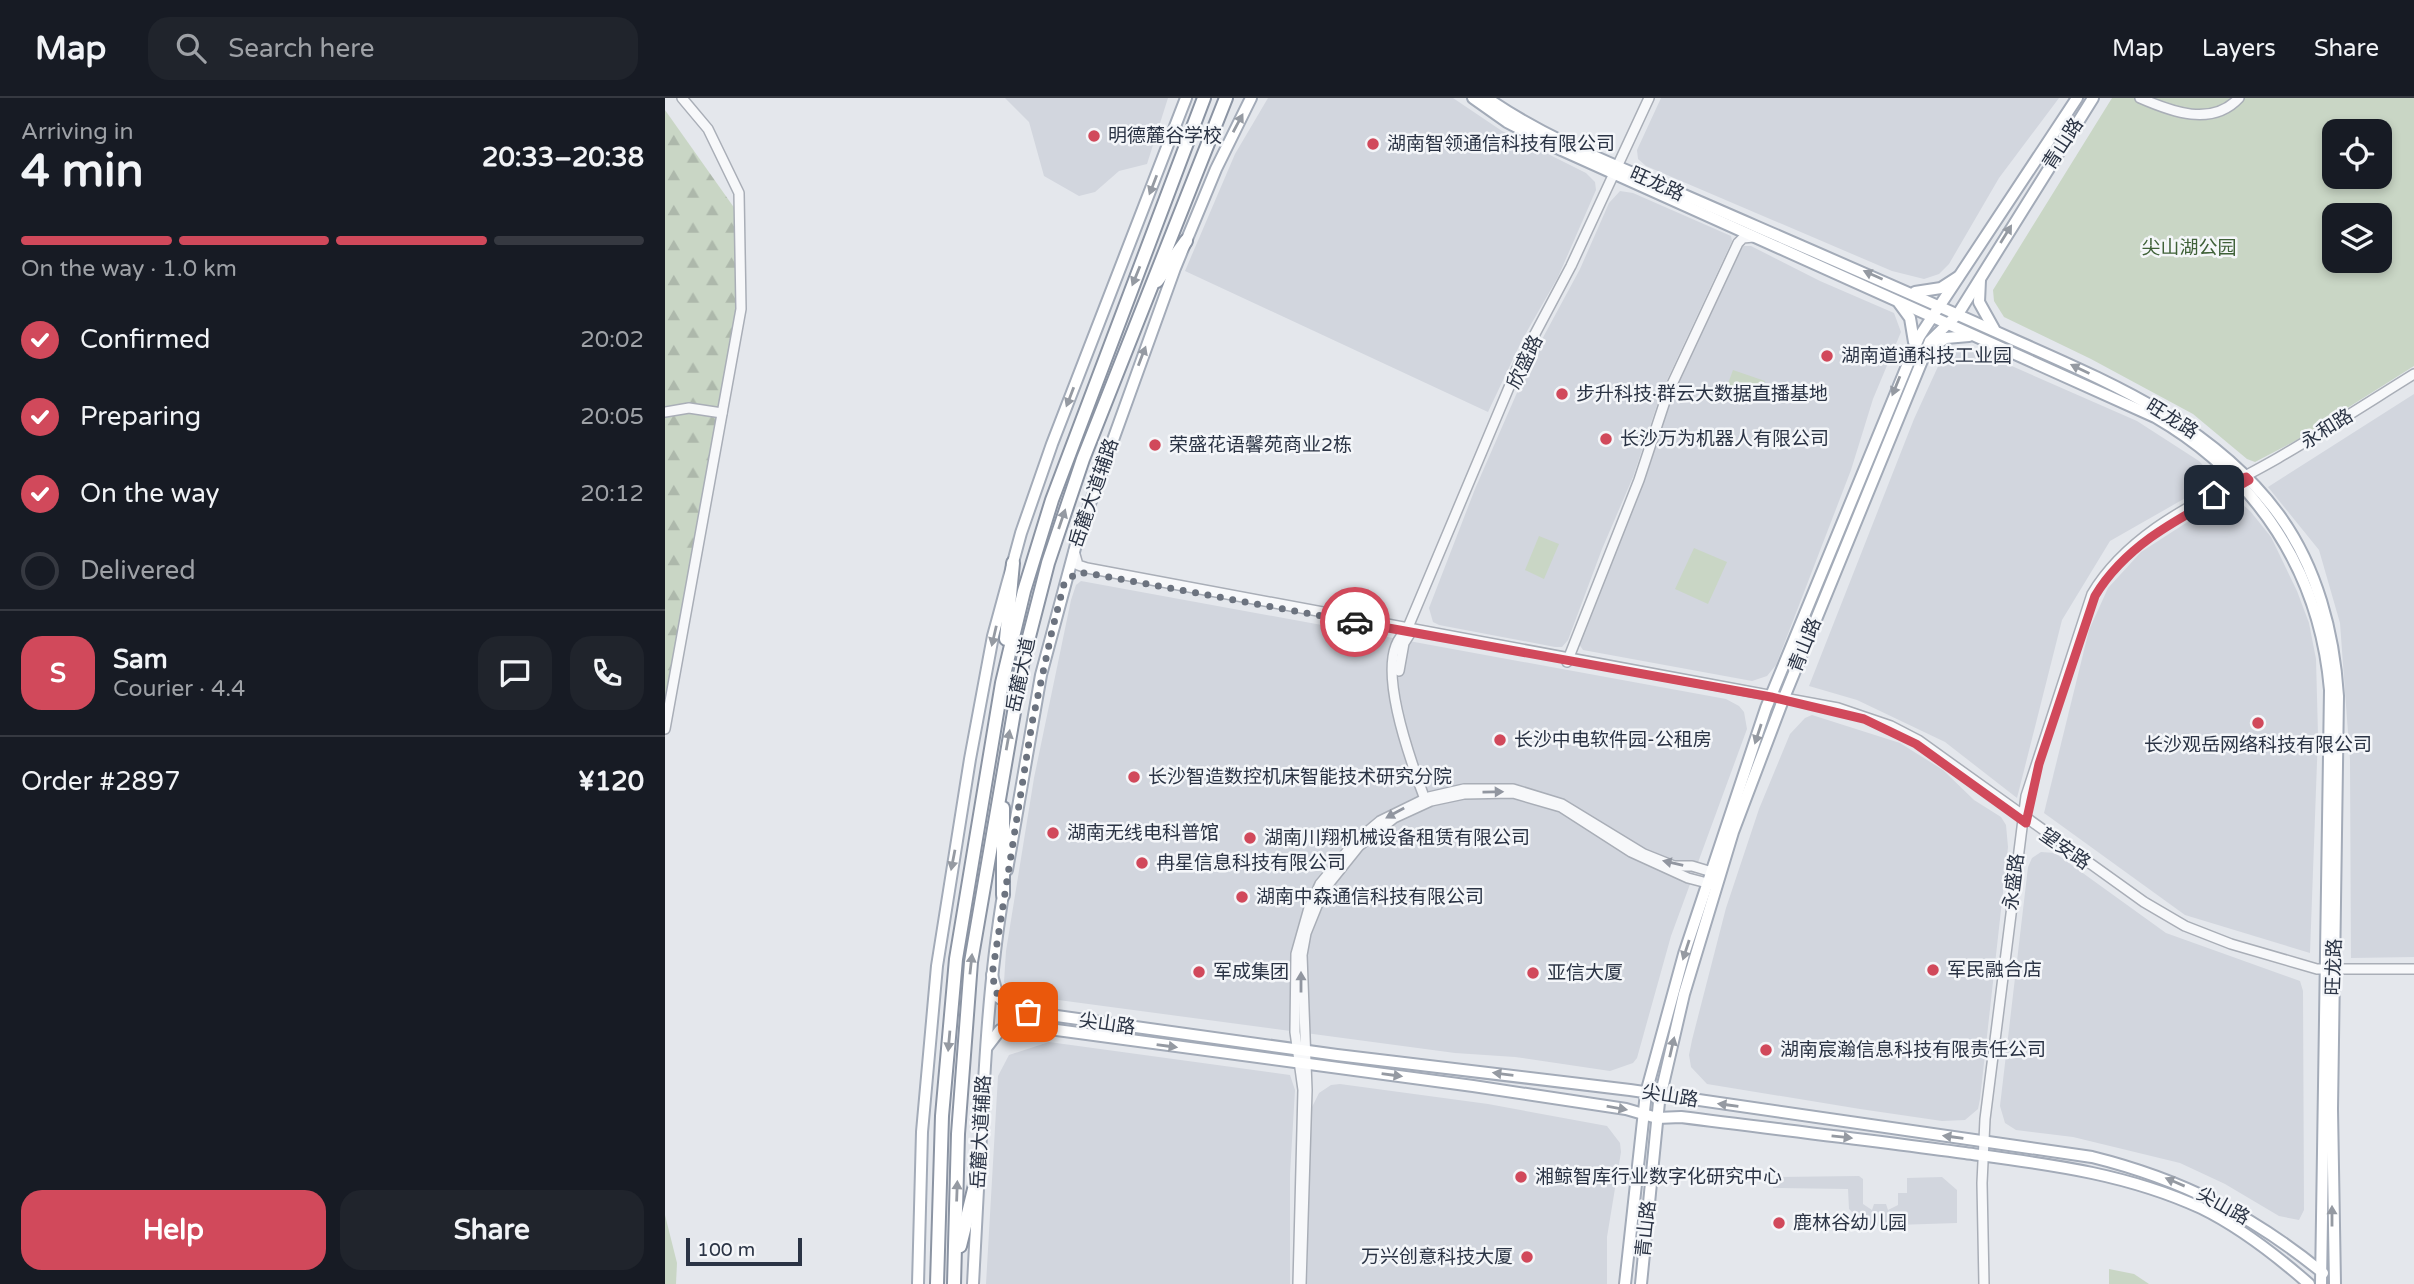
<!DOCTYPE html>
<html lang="en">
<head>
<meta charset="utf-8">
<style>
	body { margin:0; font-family:"Varela Round","Noto Sans SC",sans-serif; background:#20242c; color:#f1f3f6; height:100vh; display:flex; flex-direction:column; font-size:26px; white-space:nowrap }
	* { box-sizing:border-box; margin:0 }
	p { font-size:23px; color:#9ea1a6 }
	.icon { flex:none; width:38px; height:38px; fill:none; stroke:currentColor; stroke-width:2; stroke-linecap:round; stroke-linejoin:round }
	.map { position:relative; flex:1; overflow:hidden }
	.panel { display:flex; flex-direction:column; background:#171b24; width:665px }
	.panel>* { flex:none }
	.buttons { position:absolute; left:1657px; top:21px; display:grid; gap:14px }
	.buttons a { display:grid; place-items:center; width:70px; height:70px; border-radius:14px; background:#171b24; box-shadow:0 4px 10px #0003; font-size:35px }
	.scale { position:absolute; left:21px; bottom:18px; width:116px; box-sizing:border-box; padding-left:7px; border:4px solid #2b3445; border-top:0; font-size:19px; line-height:24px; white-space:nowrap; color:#2b3445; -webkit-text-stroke:5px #f4f6f9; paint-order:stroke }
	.pin { position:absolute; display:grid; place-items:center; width:60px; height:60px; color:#fff; margin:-30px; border-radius:14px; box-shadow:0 4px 10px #0006 }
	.courier { position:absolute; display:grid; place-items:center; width:70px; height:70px; margin:-35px; border:5px solid #d1495b; border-radius:50%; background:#fff; color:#222; box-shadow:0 2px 9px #0007 }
	.overview em { font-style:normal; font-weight:800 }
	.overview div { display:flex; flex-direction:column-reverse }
	.overview { display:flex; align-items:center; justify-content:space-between; height:119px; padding:0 21px }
	h1 { font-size:46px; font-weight:800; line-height:52px }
	.bar { display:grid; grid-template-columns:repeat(4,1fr); gap:10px 7px; align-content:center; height:84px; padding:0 21px }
	.bar i { height:9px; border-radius:5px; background:#363941 }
	.bar .current { background:#d1495b }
	.bar p { grid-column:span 4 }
	.line { display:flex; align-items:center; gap:18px; padding:0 21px; border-top:2px solid #363941 }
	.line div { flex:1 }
	.round { display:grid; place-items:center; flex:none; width:74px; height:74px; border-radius:21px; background:#20242c }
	ol { padding:0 21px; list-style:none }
	li { display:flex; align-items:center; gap:21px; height:77px }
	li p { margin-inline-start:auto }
	li .icon { padding:7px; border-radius:50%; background:#d1495b; color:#fff; stroke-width:4 }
	li:last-child { color:#9ea1a6 }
	li i { width:38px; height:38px; border:4px solid #363941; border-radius:50% }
	.button { display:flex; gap:14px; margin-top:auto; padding:14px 21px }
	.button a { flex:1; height:80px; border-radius:21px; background:#d1495b; color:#fff; font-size:28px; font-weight:800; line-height:80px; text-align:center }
	.button a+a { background:#20242c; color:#f1f3f6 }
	header { display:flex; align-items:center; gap:42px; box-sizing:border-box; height:98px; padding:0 35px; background:#171b24; border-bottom:2px solid #363941 }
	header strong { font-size:33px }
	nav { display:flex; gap:38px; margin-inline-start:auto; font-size:24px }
	.search { width:490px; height:63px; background:#20242c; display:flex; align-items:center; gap:18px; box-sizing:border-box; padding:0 24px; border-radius:21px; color:#9ea1a6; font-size:26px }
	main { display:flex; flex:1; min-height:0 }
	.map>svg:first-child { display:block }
	.built { fill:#d2d6de }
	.forest { fill:url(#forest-firs) }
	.green { fill:#c9d6c5; fill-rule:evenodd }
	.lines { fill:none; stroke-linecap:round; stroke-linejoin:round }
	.minor-casing { stroke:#a9aeb7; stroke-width:12 }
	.major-casing { stroke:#a3abb8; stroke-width:14 }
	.highway-casing { stroke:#8b94a3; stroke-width:16 }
	.minor { stroke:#f7f8fa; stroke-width:9 }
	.major { stroke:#fff; stroke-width:10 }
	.highway { stroke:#fff; stroke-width:12 }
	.oneway { fill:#959aa2 }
	.oneway2 { fill:#9196a0 }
	.done { stroke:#6c737f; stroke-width:7; stroke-dasharray:0 12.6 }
	.route { stroke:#d1495b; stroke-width:9 }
	.poi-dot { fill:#d1495b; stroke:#f4f6f9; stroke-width:2.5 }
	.labels { text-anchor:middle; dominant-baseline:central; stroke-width:5; stroke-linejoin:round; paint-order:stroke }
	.poi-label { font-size:19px; fill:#2b3445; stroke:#f4f6f9; text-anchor:start }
	.street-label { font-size:19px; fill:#2b3445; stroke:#f4f6f9 }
	.park-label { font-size:19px; fill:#3f6138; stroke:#f4f6f9 }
</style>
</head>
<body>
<header>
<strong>Map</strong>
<div class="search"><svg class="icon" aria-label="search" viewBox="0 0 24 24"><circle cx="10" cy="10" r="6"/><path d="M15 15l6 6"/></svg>Search here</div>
<nav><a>Map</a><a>Layers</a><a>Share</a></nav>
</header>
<main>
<section class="panel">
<div class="overview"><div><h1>4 min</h1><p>Arriving in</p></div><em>20:33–20:38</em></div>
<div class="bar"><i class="current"></i><i class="current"></i><i class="current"></i><i></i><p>On the way · 1.0 km</p></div>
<ol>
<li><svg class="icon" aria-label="check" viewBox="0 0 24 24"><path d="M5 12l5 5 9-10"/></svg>Confirmed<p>20:02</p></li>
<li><svg class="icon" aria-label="check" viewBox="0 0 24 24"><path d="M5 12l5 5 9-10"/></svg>Preparing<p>20:05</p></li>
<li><svg class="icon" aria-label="check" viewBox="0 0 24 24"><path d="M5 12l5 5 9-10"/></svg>On the way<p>20:12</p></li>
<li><i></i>Delivered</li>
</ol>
<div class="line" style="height:126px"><b class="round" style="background:#d1495b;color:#fff">S</b><div><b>Sam</b><p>Courier · 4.4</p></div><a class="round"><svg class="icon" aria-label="chat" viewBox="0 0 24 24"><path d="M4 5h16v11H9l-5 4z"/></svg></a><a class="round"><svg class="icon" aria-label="phone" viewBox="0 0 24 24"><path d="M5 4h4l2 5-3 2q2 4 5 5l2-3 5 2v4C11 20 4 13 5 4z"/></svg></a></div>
<div class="line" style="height:91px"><div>Order #2897</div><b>¥120</b></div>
<div class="button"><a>Help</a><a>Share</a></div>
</section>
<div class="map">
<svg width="1749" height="1186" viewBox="0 0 1749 1186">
	<defs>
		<pattern id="forest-firs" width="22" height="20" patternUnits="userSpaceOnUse" patternTransform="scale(1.75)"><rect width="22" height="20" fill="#c9d6c5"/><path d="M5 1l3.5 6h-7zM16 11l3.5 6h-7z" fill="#adb8ab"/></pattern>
	</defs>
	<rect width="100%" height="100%" fill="#e4e7ec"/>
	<g class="built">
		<path d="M340,0h163l-21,66 -28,7 -24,21 -16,4 -35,-20 -15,-54z"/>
		<path d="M603,0h185l49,33 84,42 9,9 1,8 -38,87 -36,63 -34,72 -303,-141 50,-117z"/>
		<path d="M996,0h398l-60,80 -50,86 -10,10 -15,5 -32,-8 -246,-105 -8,-7 -1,-9z"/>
		<path d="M955,93l13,2 98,43 1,5 -71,152 -28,84 -31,72 -34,91 -6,7h-7l-116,-22 -6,-3 -4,-14 46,-119 58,-133 47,-87 29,-66z"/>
		<path d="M1078,148h8l69,35 74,32 7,19 -28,67 -22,71 -75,195 -9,11 -15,5 -169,-31 -4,-6 91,-247z"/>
		<path d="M1281,251l36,4 155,68 62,40 18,19 -107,61 -48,79 -45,178 -72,-56 -88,-42 -48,-14 105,-267z"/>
		<path d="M1749,296v563l-63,1 -1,-198 -10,-137 -21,-73 -51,-63z"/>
		<path d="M1568,402l7,2 11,10 20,25 26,54 12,32 7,36 2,76 -8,218 -125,-38 -141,-102 45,-183 19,-42 33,-36 48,-31z"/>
		<path d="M416,483l645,118 13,7 5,6 3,17 -76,207 -34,122 -4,5 -23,8 -95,-14 -60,-4 -434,-58 -12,-6 -5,-7 2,-31 28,-173 37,-178 5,-15z"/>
		<path d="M1147,617l88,28 43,27 31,30 27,17 5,8 2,22 -28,252 -2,10 -13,11 -23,1 -82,-12 -153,-25 -16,-17 -2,-12 3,-15 34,-132 33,-99 31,-75 15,-16z"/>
		<path d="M1376,754l14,1 111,80 134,48 3,10 1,219 -5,10 -20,-4 -54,-32 -45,-21 -107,-26 -57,-7 -11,-7 -5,-17 28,-239 4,-9z"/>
		<path d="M384,944l241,33 5,15 -5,84v110h-304l12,-208 11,-21z"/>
		<path d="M675,986l148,20 119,22 13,17 1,9 -14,85v47h-300l4,-175 8,-16 12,-8z"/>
		<path d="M1194,1078l4,3v25l9,6 2,-6h12l2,6 10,-5v-12h9v-15l35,-1 15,13v33l-91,3 -17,-17 -1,-20 -75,-1 2,-11z"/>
	</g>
	<path class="forest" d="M0,12l75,106 1,93 -76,420z"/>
	<g class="green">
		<path d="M1447,0h302v268l-119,75 -40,21 -8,-3 -54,-45 -102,-55 -87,-42 -10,-16 -1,-11zM1670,33h45v46h-45zM1670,117h45v46h-45z"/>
		<path d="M1068,272l32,11 -9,20 -30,-12z"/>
		<path d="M874,438l20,8 -15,35 -19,-9z"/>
		<path d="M1029,450l33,14 -19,42 -33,-15z"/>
		<path d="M0,1117l12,48 -1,21h-11z"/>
		<path d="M1444,1171l25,5 15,10h-40z"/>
	</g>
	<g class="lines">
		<g class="minor-casing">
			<g id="minor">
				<path d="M1475,0c32,14 72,29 99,0"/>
				<path d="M0,314l24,-4 33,5"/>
				<path d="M409,453l4,14 9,3 751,140 53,18 27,14 226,162 41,24 46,18 86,25h97"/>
				<path d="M902,564l72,-182 28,-85 71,-152 5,-5 11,-1"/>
				<path d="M734,573l5,-28 7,-11"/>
				<path d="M0,631l76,-420 -2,-116 -31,-64 -26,-31"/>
				<path d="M761,704c-12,-32 -56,-145 -20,-170l112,-266 53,-100 78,-168"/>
				<path d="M633,1186l5,-194 -8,-58 1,-78 13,-46 11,-24 35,-42 25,-21 49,-24 35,-8h49l49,15 82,50 30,12h18l20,6 3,4"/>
				<path d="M636,1186l6,-194 -5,-135 4,-22 17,-42 36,-45 35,-28 37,-17 33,-7 49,-1 48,14 70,45 57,26 23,6"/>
				<path d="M1319,1186l-2,-101 3,-64 41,-323 66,-202c40,-67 120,-98 186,-136 46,-27 91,-56 136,-84"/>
			</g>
		</g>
		<g class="major-casing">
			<g id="major">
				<path d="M808,0l34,24 48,25 600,270c102,59 165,155 175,273l-9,594"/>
				<path d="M822,0c60,42 131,68 197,97 110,48 219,95 328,144 99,44 201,86 267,176 38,52 55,118 59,181l-6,413 3,175"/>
				<path d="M1315,182l-1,22 15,27"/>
				<path d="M1250,194l26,-4 17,-11"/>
				<path d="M1234,205l11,15 4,24"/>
				<path d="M1265,250l16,-10 23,-2"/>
				<path d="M342,772l34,-195 37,-138 97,-269 41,-99 35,-71"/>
				<path d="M327,877l6,22 18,12 12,3 309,43 293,35 462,67c89,22 160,58 231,116"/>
				<path d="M322,949l13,-17 27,-4 446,60 153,23 31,9 24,-1c94,12 189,23 284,36 81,11 160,20 236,55 39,19 76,48 108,76"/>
				<path d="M314,1075c5,-95 9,-190 25,-284"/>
				<path d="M253,1186l4,-152 15,-166 33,-207 23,-123 28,-103 31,-89 134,-346"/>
				<path d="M308,1186l5,-95"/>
				<path d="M960,1186l21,-191 38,-139 82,-246 153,-371 158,-239"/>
				<path d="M976,1186l18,-182 25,-108 49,-162 50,-132 147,-359 28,-27 135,-216"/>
			</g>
		</g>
		<g class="highway-casing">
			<g id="highway">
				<path d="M492,183l29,-40"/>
				<path d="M341,541l7,-76"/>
				<path d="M338,710v87"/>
				<path d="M295,1148l20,-81"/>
				<path d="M272,1186l5,-168 14,-157 46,-276 22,-92 28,-91 152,-402"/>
				<path d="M289,1186l4,-150 13,-172 52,-302 25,-97 35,-104 143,-361"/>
			</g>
		</g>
		<use href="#minor" class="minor"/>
		<use href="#major" class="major"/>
		<use href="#highway" class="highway"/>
	</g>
	<defs><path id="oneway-solid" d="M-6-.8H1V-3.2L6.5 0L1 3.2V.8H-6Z" transform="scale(1.75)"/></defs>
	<g class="oneway">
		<use href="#oneway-solid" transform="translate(573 25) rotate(-62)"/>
		<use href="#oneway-solid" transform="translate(488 87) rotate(111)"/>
		<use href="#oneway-solid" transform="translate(1341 136) rotate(-58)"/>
		<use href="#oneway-solid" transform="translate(1208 177) rotate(-156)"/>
		<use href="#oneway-solid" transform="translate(471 178) rotate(112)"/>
		<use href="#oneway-solid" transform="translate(477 258) rotate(-69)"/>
		<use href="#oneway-solid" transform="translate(1415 271) rotate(-154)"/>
		<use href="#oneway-solid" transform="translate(1231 288) rotate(112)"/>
		<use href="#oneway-solid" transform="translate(405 299) rotate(111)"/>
		<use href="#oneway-solid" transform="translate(397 421) rotate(-71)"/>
		<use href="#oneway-solid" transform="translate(329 538) rotate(103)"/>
		<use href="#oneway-solid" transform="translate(1093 636) rotate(108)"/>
		<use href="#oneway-solid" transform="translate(343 642) rotate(-80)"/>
		<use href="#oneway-solid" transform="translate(288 762) rotate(101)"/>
		<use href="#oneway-solid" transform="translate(1021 852) rotate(108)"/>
		<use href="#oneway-solid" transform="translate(306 866) rotate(-84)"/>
		<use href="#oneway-solid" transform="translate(284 943) rotate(95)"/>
		<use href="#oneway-solid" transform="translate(502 948) rotate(8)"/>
		<use href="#oneway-solid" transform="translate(1007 949) rotate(-77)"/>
		<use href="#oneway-solid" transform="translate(838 976) rotate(-173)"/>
		<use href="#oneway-solid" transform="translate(727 977) rotate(8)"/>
		<use href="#oneway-solid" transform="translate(1063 1007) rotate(-172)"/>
		<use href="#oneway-solid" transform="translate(952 1010) rotate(10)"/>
		<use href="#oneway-solid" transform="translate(1177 1039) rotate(6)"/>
		<use href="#oneway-solid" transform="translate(1288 1039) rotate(-172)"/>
		<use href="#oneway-solid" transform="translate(1510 1084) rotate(-157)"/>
		<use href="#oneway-solid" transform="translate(292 1093) rotate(-88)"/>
		<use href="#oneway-solid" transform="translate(1667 1118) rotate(-90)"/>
	</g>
	<g class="oneway2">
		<use href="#oneway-solid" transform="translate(828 694) rotate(-1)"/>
		<use href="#oneway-solid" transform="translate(730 715) rotate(151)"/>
		<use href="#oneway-solid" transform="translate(1008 765) rotate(-167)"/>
		<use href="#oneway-solid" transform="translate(636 884) rotate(-90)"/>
	</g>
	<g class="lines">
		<path class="done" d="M363,914l-12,-3 -18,-12 -6,-22 40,-252 20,-92 12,-47 12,-11h11l268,49"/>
		<path class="route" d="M690,524l416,75 93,22 52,25 110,79 13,-59 56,-168c35,-58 98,-84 154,-116l-3,-3 -32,18"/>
	</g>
	<g class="poi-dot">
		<circle cx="429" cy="38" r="7"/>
		<circle cx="708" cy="46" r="7"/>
		<circle cx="1162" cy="258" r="7"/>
		<circle cx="897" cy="296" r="7"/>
		<circle cx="941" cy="341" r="7"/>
		<circle cx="490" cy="347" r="7"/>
		<circle cx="1593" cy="625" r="7"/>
		<circle cx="835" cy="642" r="7"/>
		<circle cx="469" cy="679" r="7"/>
		<circle cx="388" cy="735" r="7"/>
		<circle cx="585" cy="740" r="7"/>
		<circle cx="477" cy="765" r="7"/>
		<circle cx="577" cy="799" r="7"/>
		<circle cx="1268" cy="872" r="7"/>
		<circle cx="534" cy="874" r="7"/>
		<circle cx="868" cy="875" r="7"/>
		<circle cx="1101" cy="952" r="7"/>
		<circle cx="856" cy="1079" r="7"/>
		<circle cx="1114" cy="1125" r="7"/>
		<circle cx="862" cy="1159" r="7"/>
	</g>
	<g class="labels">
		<g class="poi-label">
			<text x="443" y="38">明德麓谷学校</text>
			<text x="722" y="46">湖南智领通信科技有限公司</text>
			<text x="1176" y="258">湖南道通科技工业园</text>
			<text x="911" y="296">步升科技·群云大数据直播基地</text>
			<text x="955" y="341">长沙万为机器人有限公司</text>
			<text x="504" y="347">荣盛花语馨苑商业2栋</text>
			<text x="849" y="642">长沙中电软件园-公租房</text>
			<text x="1593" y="647" text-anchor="middle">长沙观岳网络科技有限公司</text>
			<text x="483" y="679">长沙智造数控机床智能技术研究分院</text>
			<text x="402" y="735">湖南无线电科普馆</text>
			<text x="599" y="740">湖南川翔机械设备租赁有限公司</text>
			<text x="491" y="765">冉星信息科技有限公司</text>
			<text x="591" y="799">湖南中森通信科技有限公司</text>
			<text x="1282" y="872">军民融合店</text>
			<text x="548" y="874">军成集团</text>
			<text x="882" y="875">亚信大厦</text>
			<text x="1115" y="952">湖南宸瀚信息科技有限责任公司</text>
			<text x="870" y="1079">湘鲸智库行业数字化研究中心</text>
			<text x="1128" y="1125">鹿林谷幼儿园</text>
			<text x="848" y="1159" text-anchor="end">万兴创意科技大厦</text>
		</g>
		<g class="street-label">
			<text transform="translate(1398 46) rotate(-57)">青山路</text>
			<text transform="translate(992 86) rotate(24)">旺龙路</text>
			<text transform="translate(860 264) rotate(-64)">欣盛路</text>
			<text transform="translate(1507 321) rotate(32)">旺龙路</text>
			<text transform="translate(1662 331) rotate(-32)">永和路</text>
			<text transform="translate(429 395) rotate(-71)">岳麓大道辅路</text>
			<text transform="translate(1140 547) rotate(-68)">青山路</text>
			<text transform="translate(356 577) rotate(-78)">岳麓大道</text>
			<text transform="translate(1400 751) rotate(35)">望安路</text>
			<text transform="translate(1349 784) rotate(-83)">永盛路</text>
			<text transform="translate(1669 869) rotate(-88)">旺龙路</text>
			<text transform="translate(442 926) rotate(8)">尖山路</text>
			<text transform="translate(1005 998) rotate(9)">尖山路</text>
			<text transform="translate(316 1034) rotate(-87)">岳麓大道辅路</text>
			<text transform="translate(1558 1108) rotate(29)">尖山路</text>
			<text transform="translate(981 1131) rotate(-84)">青山路</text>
		</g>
		<g class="park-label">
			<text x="1524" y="150">尖山湖公园</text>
		</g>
	</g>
</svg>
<div class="buttons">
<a><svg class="icon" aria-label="locate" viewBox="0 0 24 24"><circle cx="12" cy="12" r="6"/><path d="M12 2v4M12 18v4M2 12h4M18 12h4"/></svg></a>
<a><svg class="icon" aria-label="layers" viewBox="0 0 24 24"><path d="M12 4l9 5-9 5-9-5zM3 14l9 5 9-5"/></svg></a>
</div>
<div class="scale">100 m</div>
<div class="pin" style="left:363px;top:914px;background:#ea580c"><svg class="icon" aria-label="bag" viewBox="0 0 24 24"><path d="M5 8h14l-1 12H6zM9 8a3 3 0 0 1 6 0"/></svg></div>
<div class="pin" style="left:1549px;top:397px;background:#1f2937"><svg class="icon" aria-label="home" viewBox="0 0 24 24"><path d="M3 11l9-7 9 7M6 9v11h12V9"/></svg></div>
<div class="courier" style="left:690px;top:524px"><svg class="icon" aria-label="car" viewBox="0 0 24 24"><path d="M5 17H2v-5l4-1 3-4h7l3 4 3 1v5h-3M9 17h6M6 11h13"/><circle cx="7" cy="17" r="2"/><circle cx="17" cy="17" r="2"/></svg></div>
</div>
</main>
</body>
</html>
